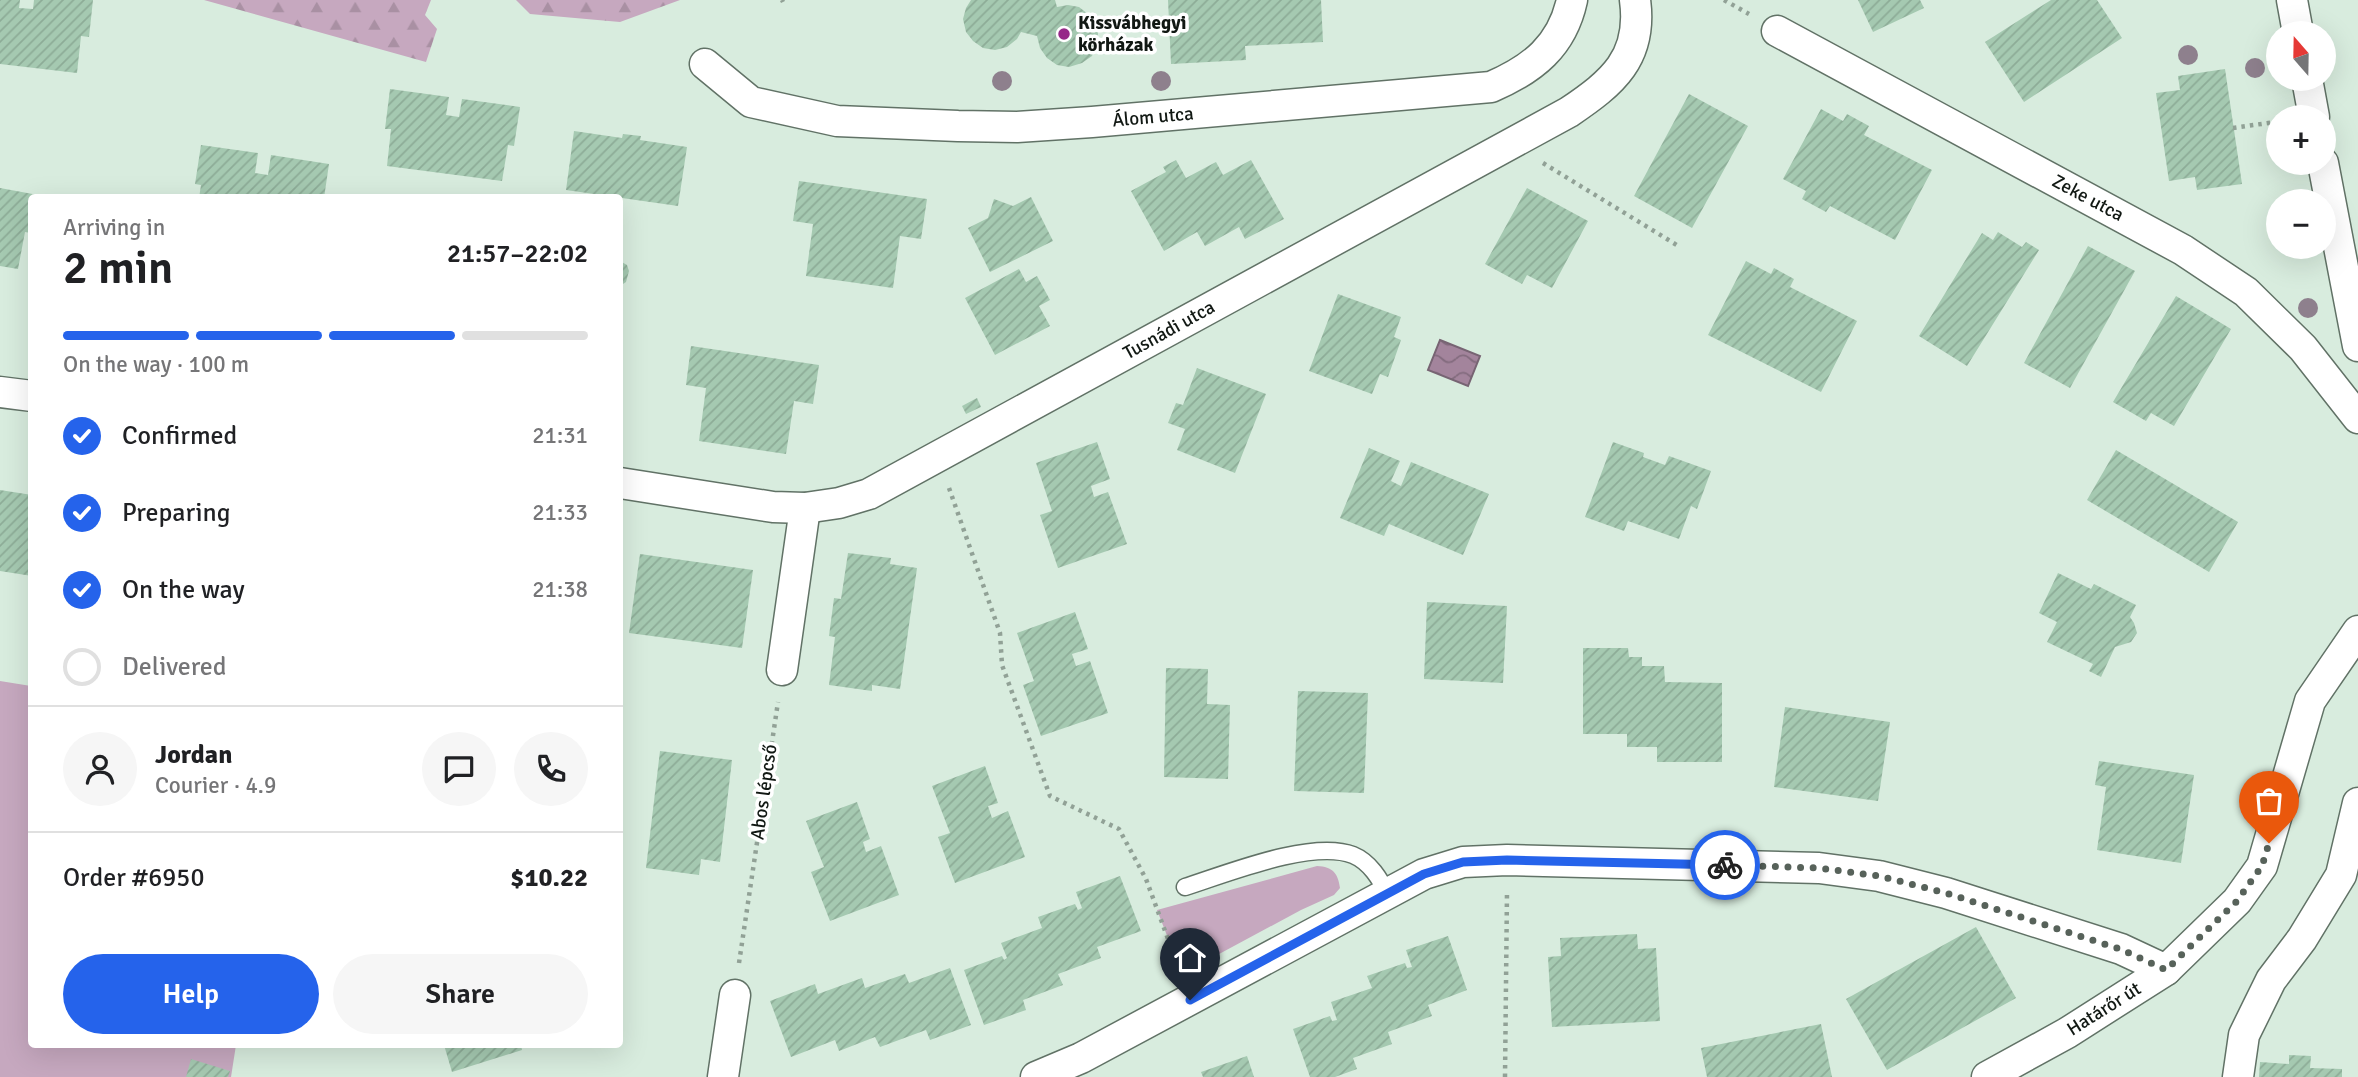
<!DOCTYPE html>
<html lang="en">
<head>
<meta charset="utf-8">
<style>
	body { margin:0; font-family:Signika,sans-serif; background:#f6f6f6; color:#202124; height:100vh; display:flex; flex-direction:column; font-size:26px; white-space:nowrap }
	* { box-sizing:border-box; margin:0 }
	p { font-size:23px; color:#757577 }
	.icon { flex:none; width:38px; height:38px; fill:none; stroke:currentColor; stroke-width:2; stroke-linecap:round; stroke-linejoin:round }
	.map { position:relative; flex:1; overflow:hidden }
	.drawer { position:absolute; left:28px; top:194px; width:595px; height:854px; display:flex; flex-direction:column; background:#fff; border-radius:7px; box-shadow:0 7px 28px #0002 }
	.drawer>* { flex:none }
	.needle { width:46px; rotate:340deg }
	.buttons { position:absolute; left:2266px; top:21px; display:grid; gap:14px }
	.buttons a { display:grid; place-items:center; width:70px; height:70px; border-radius:50%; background:#fff; box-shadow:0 7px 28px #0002; font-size:35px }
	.pin { position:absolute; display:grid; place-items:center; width:60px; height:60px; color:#fff; margin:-72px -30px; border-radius:50% 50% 50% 0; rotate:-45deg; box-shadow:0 0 7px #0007 }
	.pin .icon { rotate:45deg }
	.courier { position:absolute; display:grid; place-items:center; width:70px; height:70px; margin:-35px; border:5px solid #2563eb; border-radius:50%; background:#fff; color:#222; box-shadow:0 2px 9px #0007 }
	.head em { font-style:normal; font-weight:600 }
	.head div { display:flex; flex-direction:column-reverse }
	.head { display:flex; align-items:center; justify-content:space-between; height:119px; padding:0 35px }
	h1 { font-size:46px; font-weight:600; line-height:52px }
	.bar { display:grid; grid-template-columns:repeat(4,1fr); gap:10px 7px; align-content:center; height:84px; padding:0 35px }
	.bar i { height:9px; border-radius:5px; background:#e0e0e0 }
	.bar .active { background:#2563eb }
	.bar p { grid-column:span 4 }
	.line { display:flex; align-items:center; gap:18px; padding:0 35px; border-top:2px solid #e0e0e0 }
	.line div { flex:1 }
	.round { display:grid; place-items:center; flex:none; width:74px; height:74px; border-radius:37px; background:#f6f6f6 }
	ol { padding:0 35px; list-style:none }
	li { display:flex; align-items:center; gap:21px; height:77px }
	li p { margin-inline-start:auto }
	li .icon { padding:7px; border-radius:50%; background:#2563eb; color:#fff; stroke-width:4 }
	li:last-child { color:#757577 }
	li i { width:38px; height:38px; border:4px solid #e0e0e0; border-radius:50% }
	.primary-button { display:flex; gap:14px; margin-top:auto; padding:14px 35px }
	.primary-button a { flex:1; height:80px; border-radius:42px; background:#2563eb; color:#fff; font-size:28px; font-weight:600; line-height:80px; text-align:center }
	.primary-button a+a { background:#f6f6f6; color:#202124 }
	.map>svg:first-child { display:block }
	.green { fill:#c6a8bf }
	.forest { fill:url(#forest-firs) }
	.water { fill:url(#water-waves); stroke:#776473; stroke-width:2 }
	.building { fill:url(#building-hatch) }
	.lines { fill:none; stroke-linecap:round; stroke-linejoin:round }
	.service-casing { stroke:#617266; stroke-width:19 }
	.minor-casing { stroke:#617266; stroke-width:33 }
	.path { stroke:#91a196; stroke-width:4.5; stroke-dasharray:3.5 5; stroke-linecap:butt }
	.service { stroke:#fff; stroke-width:16 }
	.minor { stroke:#fff; stroke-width:30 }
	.tree { fill:#8e808d }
	.done { stroke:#57625a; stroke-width:7; stroke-dasharray:0 12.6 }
	.route { stroke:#2563eb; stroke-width:9 }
	.poi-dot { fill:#962888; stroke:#fff; stroke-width:2.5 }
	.labels { text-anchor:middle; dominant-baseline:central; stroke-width:7; stroke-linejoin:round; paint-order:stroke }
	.poi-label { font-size:19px; font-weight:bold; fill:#111813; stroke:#fff; text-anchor:start }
	.street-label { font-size:19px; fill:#111813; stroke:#fff }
</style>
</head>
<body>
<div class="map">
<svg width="2358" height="1077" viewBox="0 0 2358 1077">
	<defs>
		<pattern id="forest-firs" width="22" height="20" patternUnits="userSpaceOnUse" patternTransform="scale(1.75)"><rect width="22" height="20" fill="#c6a8bf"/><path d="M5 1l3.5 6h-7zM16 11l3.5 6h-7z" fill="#a990a3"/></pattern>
		<pattern id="water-waves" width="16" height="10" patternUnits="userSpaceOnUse" patternTransform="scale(1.75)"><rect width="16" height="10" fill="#a3849c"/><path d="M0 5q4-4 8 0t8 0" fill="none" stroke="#836b7e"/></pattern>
		<pattern id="building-hatch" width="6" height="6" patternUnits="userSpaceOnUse" patternTransform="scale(1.75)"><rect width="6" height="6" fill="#a5c9b1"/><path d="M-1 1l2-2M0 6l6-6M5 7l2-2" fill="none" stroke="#8dac97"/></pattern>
	</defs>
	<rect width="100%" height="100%" fill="#d8ecde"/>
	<g class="green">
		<path d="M0,681l31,5 1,359h204l-5,32h-231z"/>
		<path d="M1317,866c16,1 21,7 23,22l-6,7 -33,15 -119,64 -25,-64z"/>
	</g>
	<g class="forest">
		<path d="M204,0h227l-6,15 12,14 -11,33z"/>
		<path d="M516,0h164l-60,22 -90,-8z"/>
	</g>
	<path class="water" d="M1440,340l40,16 -12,30 -40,-16z"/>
	<g class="building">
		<path d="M0,0h20l-1,8 14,1 1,-9h59l-4,37 -8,-1 -4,37 -77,-9z"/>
		<path d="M971,0h84l2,7 11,-2 11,2 9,7 7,8 3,11 -1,12 -5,11 -10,7 -13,4 -12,-2 -10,-7 -7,-10 -3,-12 -16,-4 -4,7 -10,8 -12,3 -12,-2 -10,-7 -7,-9 -3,-13 3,-11z"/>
		<path d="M1168,0h153l2,42 -78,4 1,14 -75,4z"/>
		<path d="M1858,0h62l4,8 -51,24z"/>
		<path d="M2051,0h46l25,38 -98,64 -39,-60z"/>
		<path d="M2225,69l17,115 -45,6 -2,-13 -26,4 -13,-88 24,-3 -2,-14z"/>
		<path d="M390,89l59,8 -3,18 13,2 3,-18 58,8 -6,39 -6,-1 -6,36 -115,-15 4,-37h-6z"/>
		<path d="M1689,94l59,32 -56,102 -58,-32z"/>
		<path d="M1821,109l22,12 4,-7 22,12 -5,9 68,35 -37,70 -65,-34 -4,6 -24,-13 4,-8 -23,-12z"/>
		<path d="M574,131l48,7 1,-4 18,2 -1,4 47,7 -9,59 -112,-16z"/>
		<path d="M201,145l57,8 -3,20 13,2 3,-20 58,9 -5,34h-125l2,-13 -6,-1z"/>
		<path d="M1176,160l10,18 30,-16 7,13 28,-15 33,59 -39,20 -6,-12 -34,19 -8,-14 -33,19 -33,-60 35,-19 -3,-5z"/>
		<path d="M799,181l128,18 -6,40 -21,-3 -7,52 -87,-12 7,-52 -20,-3z"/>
		<path d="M0,188l38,7v3h-6l-1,35 -6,-1 -7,37 -18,-3z"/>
		<path d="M1527,188l61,33 -36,67 -25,-13 -5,9 -37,-20z"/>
		<path d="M1031,197l22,44 -63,31 -22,-44 20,-10 6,-19 19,7z"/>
		<path d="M1998,232l24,15 4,-5 13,8 -72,116 -48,-30 63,-103 11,7z"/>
		<path d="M2088,246l47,25 -65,117 -46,-25z"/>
		<path d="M620,261l7,4 2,6 -3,11 -6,4z"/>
		<path d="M1746,261l25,13 3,-6 20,11 -4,8 67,34 -36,71 -113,-57z"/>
		<path d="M1019,269l7,13 11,-6 13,24 -11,6 11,20 -55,29 -30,-57z"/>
		<path d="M1338,294l63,23 -7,20 7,3 -13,37 -8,-3 -8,20 -63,-23z"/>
		<path d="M2176,296l55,33 -57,97 -23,-13 -5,8 -33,-19z"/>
		<path d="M691,346l128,19 -6,39 -19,-3 -8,53 -87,-13 7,-53 -20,-3z"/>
		<path d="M1197,368l69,26 -31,79 -58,-23 8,-21 -17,-6 8,-20 7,2z"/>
		<path d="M977,398l4,9 -15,7 -4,-8z"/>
		<path d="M1097,442l13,37 -19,7 3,11 14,-5 19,52 -69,24 -18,-53 12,-4 -16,-48z"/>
		<path d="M1613,442l31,11 -1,4 22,8 4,-9 42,15 -14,38 -6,-3 -12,33 -51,-18 -4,10 -39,-14z"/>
		<path d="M1369,448l31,13 -9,20 10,5 10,-24 78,32 -26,61 -74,-31 -5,12 -44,-18z"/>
		<path d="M2116,450l122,72 -29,50 -122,-72z"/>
		<path d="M0,490l32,5v81l-32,-5z"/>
		<path d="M848,553l43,5 -1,6 27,4 -17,121 -28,-4v6l-43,-6 6,-48 -6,-1 5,-38 7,1z"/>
		<path d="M640,554l113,16 -11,78 -113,-15z"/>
		<path d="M2058,573l33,16 3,-5 42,21 -6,12 4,6 3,10 -6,9 -16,5 -14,30 -12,-6 4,-7 -46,-22 10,-20 -18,-9z"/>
		<path d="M1427,602l80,4 -4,77 -79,-4z"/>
		<path d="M1075,612l13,37 -16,5 4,12 14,-5 18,52 -67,23 -18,-51 11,-4 -17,-48z"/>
		<path d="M1583,648h45l1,9h13v9h22l1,16 57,1v79h-65v-15h-30v-13h-44z"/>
		<path d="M1166,668l42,1 -1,35 23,1 -2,74 -64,-2z"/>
		<path d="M1298,691l70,2 -4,100 -70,-2z"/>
		<path d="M1785,707l105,15 -12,79 -104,-14z"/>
		<path d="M660,751l72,9 -12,102 -19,-3 -2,16 -53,-7z"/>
		<path d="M2099,761l95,14 -13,88 -84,-13 9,-63 -11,-2z"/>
		<path d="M985,766l13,37 -10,3 4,12 16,-7 17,46 -70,26 -17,-46 12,-4 -18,-47z"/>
		<path d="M857,802l13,37 -7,3 3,10 15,-6 18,49 -69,26 -19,-49 13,-5 -18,-46z"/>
		<path d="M1120,876l21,55 -44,16 4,11 -43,16 5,11 -40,15 3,10 -42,15 -20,-55 38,-14 2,4 3,-2 -6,-15 41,-15 -4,-11 37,-13 3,6 4,-2 -6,-16z"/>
		<path d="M1976,927l40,71 -129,72 -41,-71z"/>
		<path d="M1637,934l1,15 18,-1 4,73 -108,6 -4,-70 13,-1 -1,-18z"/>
		<path d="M1448,936l19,54 -39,15 4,11 -44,16 4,12 -39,14 4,11 -22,8h-25l-17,-48 37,-13 2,5 5,-1 -6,-18 41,-14 -5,-12 38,-13 2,5 5,-1 -6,-17z"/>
		<path d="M950,968l21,57 -41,15 -4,-10 -46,17 -5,-10 -36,14 -4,-11 -44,17 -21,-56 45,-17 3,10 44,-16 3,10 40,-14 4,9z"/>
		<path d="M1821,1024l11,53h-125l-6,-29z"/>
		<path d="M444,1045h77l1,5 -70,22z"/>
		<path d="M2289,1055l22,1 -1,12 32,1v8h-83l1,-15 29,2z"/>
		<path d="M1247,1056l7,21h-51l-2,-5z"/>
		<path d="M191,1059l39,12 -2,6h-42z"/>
	</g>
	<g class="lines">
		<g class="service-casing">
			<path id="service" d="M1185,887c41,-13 127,-48 168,-32 17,7 27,24 35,40"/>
		</g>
		<g class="minor-casing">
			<g id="minor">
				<path d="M2292,0l6,33"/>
				<path d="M1777,31l406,219 63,42 57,56 55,70"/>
				<path d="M705,64l46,38 86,19 121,5 59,1 75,-5 399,-35c42,-18 71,-41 81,-87"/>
				<path d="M2307,79l7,38"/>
				<path d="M2323,163l35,183"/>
				<path d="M0,392l32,4"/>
				<path d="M620,483l153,24 32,1 34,-5 30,-9 700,-382c43,-29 74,-54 66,-112"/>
				<path d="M782,670l23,-162"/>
				<path d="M723,1077l12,-82"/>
				<path d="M1036,1077l45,-19 343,-184 39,-12 44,-2 312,8 60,8 67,17 175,56 45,21"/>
				<path d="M1987,1077l80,-44 99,-63 71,-69 25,-35 48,-165 48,-70"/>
				<path d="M2238,1077l6,-42 27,-55 31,-41 39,-64 17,-72"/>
			</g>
		</g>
		<g class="path">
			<path d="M782,0l1,2"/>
			<path d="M1724,0l25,14"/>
			<path d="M2233,128l42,-6 3,18"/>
			<path d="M1543,163l137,84"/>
			<path d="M949,488l51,145 2,32 48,131 69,33 27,50 33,90"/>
			<path d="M739,963l39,-261"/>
			<path d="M1505,1077l2,-185"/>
		</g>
		<use href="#service" class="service"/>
		<use href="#minor" class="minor"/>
	</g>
	<g class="tree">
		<circle cx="2188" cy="55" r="10"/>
		<circle cx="2255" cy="68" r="10"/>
		<circle cx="1002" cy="81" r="10"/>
		<circle cx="1161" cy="81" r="10"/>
		<circle cx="2308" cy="308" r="10"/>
	</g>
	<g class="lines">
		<path class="done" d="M1725,865l94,3 60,8 67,17 174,56 46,21 71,-69 25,-35 7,-23"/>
		<path class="route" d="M1190,1000l234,-126 39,-12 44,-2 218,5"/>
	</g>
	<circle class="poi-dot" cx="1064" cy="34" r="7"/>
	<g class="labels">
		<g class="poi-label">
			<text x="1078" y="23">Kissvábhegyi<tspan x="1078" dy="22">körházak</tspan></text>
		</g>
		<g class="street-label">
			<text transform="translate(1153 117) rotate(-5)">Álom utca</text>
			<text transform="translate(2088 198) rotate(28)">Zeke utca</text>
			<text transform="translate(1169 330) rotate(-29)">Tusnádi utca</text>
			<text transform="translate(764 792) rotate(-82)">Abos lépcső</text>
			<text transform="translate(2104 1009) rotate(-32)">Határőr út</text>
		</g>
	</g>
</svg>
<div class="buttons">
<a><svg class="needle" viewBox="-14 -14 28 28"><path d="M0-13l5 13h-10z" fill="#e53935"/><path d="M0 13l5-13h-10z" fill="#757577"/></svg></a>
<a>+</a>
<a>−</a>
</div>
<div class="pin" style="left:2269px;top:843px;background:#ea580c"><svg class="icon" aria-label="bag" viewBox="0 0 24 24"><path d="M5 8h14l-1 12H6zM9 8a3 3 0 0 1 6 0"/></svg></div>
<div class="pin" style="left:1190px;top:1000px;background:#1f2937"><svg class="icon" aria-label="home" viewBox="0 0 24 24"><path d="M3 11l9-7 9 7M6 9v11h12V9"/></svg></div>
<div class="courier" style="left:1725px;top:865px"><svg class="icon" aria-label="bike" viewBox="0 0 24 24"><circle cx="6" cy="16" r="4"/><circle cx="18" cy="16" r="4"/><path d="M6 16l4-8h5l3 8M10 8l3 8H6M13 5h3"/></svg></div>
<section class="drawer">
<div class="head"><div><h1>2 min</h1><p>Arriving in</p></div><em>21:57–22:02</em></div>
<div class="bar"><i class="active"></i><i class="active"></i><i class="active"></i><i></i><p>On the way · 100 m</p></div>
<ol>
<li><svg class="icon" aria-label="check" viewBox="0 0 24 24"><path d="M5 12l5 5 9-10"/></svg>Confirmed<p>21:31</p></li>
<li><svg class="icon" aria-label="check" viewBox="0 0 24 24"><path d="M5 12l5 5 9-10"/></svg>Preparing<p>21:33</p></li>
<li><svg class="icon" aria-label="check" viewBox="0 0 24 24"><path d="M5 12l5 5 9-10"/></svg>On the way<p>21:38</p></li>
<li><i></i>Delivered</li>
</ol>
<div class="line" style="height:126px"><a class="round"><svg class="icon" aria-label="person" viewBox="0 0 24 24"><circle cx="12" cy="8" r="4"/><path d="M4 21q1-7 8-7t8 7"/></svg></a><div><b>Jordan</b><p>Courier · 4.9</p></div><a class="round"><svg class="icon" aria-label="chat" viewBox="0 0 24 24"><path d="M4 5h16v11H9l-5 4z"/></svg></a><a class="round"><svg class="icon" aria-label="phone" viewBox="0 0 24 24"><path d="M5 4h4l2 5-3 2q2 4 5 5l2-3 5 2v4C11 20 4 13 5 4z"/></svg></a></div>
<div class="line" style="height:91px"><div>Order #6950</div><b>$10.22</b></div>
<div class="primary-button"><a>Help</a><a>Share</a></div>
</section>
</div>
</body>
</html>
